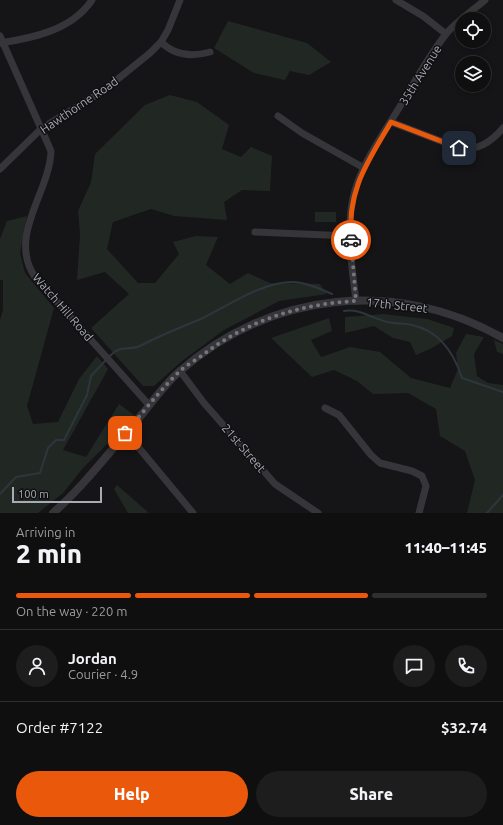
<!DOCTYPE html>
<html lang="en">
<head>
<meta charset="utf-8">
<style>
	body { margin:0; font-family:Ubuntu,sans-serif; background:#1e1d1e; color:#f1f3f6; height:100vh; display:flex; flex-direction:column; font-size:15px; white-space:nowrap }
	* { box-sizing:border-box; margin:0 }
	p { font-size:13px; color:#9c9c9f }
	.icon { flex:none; width:22px; height:22px; fill:none; stroke:currentColor; stroke-width:2; stroke-linecap:round; stroke-linejoin:round }
	.map { position:relative; height:513px; overflow:hidden }
	.details { display:flex; flex-direction:column; background:#100f10; flex:1 }
	.details>* { flex:none }
	.fabs { position:absolute; left:455px; top:12px; display:grid; gap:8px }
	.fabs a { display:grid; place-items:center; width:36px; height:36px; border-radius:50%; background:#100f10; box-shadow:0 2px 6px #0003,0 0 0 1px #302f30; font-size:20px }
	.scale { position:absolute; left:12px; bottom:10px; width:90px; box-sizing:border-box; padding-left:4px; border:2px solid #a8aab4; border-top:0; font-size:11px; line-height:14px; white-space:nowrap; color:#a8aab4; -webkit-text-stroke:3px #100f11; paint-order:stroke }
	.pin { position:absolute; display:grid; place-items:center; width:34px; height:34px; color:#fff; margin:-17px; border-radius:8px; box-shadow:0 2px 6px #0006 }
	.courier { position:absolute; display:grid; place-items:center; width:40px; height:40px; margin:-20px; border:3px solid #ea580c; border-radius:50%; background:#fff; color:#222; box-shadow:0 1px 5px #0007 }
	.summary em { font-style:normal; font-weight:800 }
	.summary div { display:flex; flex-direction:column-reverse }
	.summary { display:flex; align-items:center; justify-content:space-between; height:68px; padding:0 16px }
	h1 { font-size:26px; font-weight:800; line-height:30px }
	.bar { display:grid; grid-template-columns:repeat(4,1fr); gap:6px 4px; align-content:center; height:48px; padding:0 16px }
	.bar i { height:5px; border-radius:3px; background:#302f30 }
	.bar .active { background:#ea580c }
	.bar p { grid-column:span 4 }
	.line { display:flex; align-items:center; gap:10px; padding:0 16px; border-top:1px solid #302f30 }
	.line div { flex:1 }
	.round { display:grid; place-items:center; flex:none; width:42px; height:42px; border-radius:21px; background:#1e1d1e }
	.button { display:flex; gap:8px; margin-top:auto; padding:8px 16px }
	.button a { flex:1; height:46px; border-radius:24px; background:#ea580c; color:#fff; font-size:16px; font-weight:800; line-height:46px; text-align:center }
	.button a+a { background:#1e1d1e; color:#f1f3f6 }
	.map>svg:first-child { display:block }
	.green { fill:#212823 }
	.lines { fill:none; stroke-linecap:round; stroke-linejoin:round }
	.stream { stroke:#2f353d; stroke-width:2 }
	.minor { stroke:#36363a; stroke-width:7 }
	.tertiary { stroke:#36363a; stroke-width:8 }
	.done { stroke:#75767d; stroke-width:4; stroke-dasharray:0 7.2 }
	.route { stroke:#ea580c; stroke-width:5 }
	.labels { text-anchor:middle; dominant-baseline:central; stroke-width:3; stroke-linejoin:round; paint-order:stroke }
	.street-label { font-size:12px; fill:#a8aab4; stroke:#100f11 }
</style>
</head>
<body>
<div class="map">
<svg width="503" height="513" viewBox="0 0 503 513">
	<rect width="100%" height="100%" fill="#151416"/>
	<g class="green">
		<path d="M228,21l79,22 24,19 -22,13 -19,-4 -5,9 -31,-7 -40,-25z"/>
		<path d="M170,95l27,7 32,23 -7,24 19,8 10,-10 21,9 -2,35 -28,-1 -18,12 3,18 -53,-4 -23,-7 -38,13 -6,27 31,34h17l24,-29 -6,-12 23,-6 22,1 -12,28 24,19 18,-11 22,10 50,1 7,10 -48,7 -55,29 -42,31 -28,25h-11l-52,-58 38,-34 -24,-22 -28,8 3,-46 -2,-23 13,-29 4,-28 50,-49z"/>
		<rect x="315" y="212" width="21" height="10"/>
		<path d="M27,216l-7,37 5,20 29,35 -27,98 6,18 25,-2 21,-43 18,-23 11,13 -45,81 23,7 33,-53 16,12 -52,52 -20,25 -25,20h-38v-193l3,-10v-30h-3v-41l7,-18z"/>
		<path d="M383,314l44,5 27,9 -2,8 -22,13 -14,6 -6,-13 -17,-4 -19,-12 -29,7v-16z"/>
		<path d="M329,318l3,13 -21,9 10,17 29,-10 30,5 31,26 39,10 8,-19 -2,-16 10,-19 18,3 -10,17 3,22 11,7 15,2v128h-36l8,-33 -10,-29 -25,-15 -4,-27 -28,-16 -35,1 -16,-13 -23,-11 -22,7 -41,-39z"/>
		<path d="M494,340l9,4v10l-6,-2z"/>
		<path d="M117,485l32,28h-21l-14,-24z"/>
	</g>
	<g class="lines">
		<g class="stream">
			<path d="M344,311c16,-3 29,8 44,11 8,2 17,1 24,3 28,6 42,28 50,53l41,14"/>
			<path d="M109,357c12,-14 20,-5 33,-12 19,-10 39,-18 59,-26 27,-13 62,-38 93,-37 14,1 27,7 38,12"/>
			<path d="M0,494l16,-17 24,-4 8,-25 8,-8h8l23,-45 4,-19 15,-16"/>
			<path d="M487,513l16,-18"/>
		</g>
		<g class="minor">
			<path d="M396,0l27,16 23,18"/>
			<path d="M0,36l51,115c-1,41 -44,85 -16,126l114,128"/>
			<path d="M161,42c14,14 31,15 49,10"/>
			<path d="M0,43c33,-5 72,-13 92,-43"/>
			<path d="M278,116l24,17 62,35"/>
			<path d="M391,122l68,26c19,3 32,-6 44,-20"/>
			<path d="M0,169l42,-41 61,-37 47,-38 11,-11 7,-12 12,-30"/>
			<path d="M255,232l95,4"/>
			<path d="M356,301c-4,-33 -10,-71 -3,-103 7,-32 29,-62 46,-90 15,-25 29,-51 47,-74 11,-13 26,-23 39,-34"/>
			<path d="M180,371l24,32 71,81 43,29"/>
			<path d="M325,408l14,7 32,40 9,8 32,8 10,5 4,10 -7,27"/>
			<path d="M125,433l14,15 54,65"/>
		</g>
		<path class="tertiary" d="M53,513c34,-30 61,-67 91,-101 11,-14 22,-29 36,-41 92,-80 217,-93 323,-33"/>
	</g>
	<g class="lines">
		<path class="done" d="M125,433c18,-20 34,-42 54,-61 7,-7 17,-12 25,-18 45,-34 96,-50 152,-53l-5,-61"/>
		<path class="route" d="M351,240c-4,-50 16,-77 40,-118l68,26"/>
	</g>
	<g class="labels">
		<g class="street-label">
			<text transform="translate(420 75) rotate(-58)">35th Avenue</text>
			<text transform="translate(79 105) rotate(-34)">Hawthorne Road</text>
			<text transform="translate(397 305) rotate(6)">17th Street</text>
			<text transform="translate(63 307) rotate(49)">Watch Hill Road</text>
			<text transform="translate(244 448) rotate(49)">21st Street</text>
		</g>
	</g>
</svg>
<div class="fabs">
<a><svg class="icon" aria-label="locate" viewBox="0 0 24 24"><circle cx="12" cy="12" r="6"/><path d="M12 2v4M12 18v4M2 12h4M18 12h4"/></svg></a>
<a><svg class="icon" aria-label="layers" viewBox="0 0 24 24"><path d="M12 4l9 5-9 5-9-5zM3 14l9 5 9-5"/></svg></a>
</div>
<div class="scale">100 m</div>
<div class="pin" style="left:125px;top:433px;background:#ea580c"><svg class="icon" aria-label="bag" viewBox="0 0 24 24"><path d="M5 8h14l-1 12H6zM9 8a3 3 0 0 1 6 0"/></svg></div>
<div class="pin" style="left:459px;top:148px;background:#1f2937"><svg class="icon" aria-label="home" viewBox="0 0 24 24"><path d="M3 11l9-7 9 7M6 9v11h12V9"/></svg></div>
<div class="courier" style="left:351px;top:240px"><svg class="icon" aria-label="car" viewBox="0 0 24 24"><path d="M5 17H2v-5l4-1 3-4h7l3 4 3 1v5h-3M9 17h6M6 11h13"/><circle cx="7" cy="17" r="2"/><circle cx="17" cy="17" r="2"/></svg></div>
</div>
<section class="details">
<div class="summary"><div><h1>2 min</h1><p>Arriving in</p></div><em>11:40–11:45</em></div>
<div class="bar"><i class="active"></i><i class="active"></i><i class="active"></i><i></i><p>On the way · 220 m</p></div>
<div class="line" style="height:72px"><a class="round"><svg class="icon" aria-label="person" viewBox="0 0 24 24"><circle cx="12" cy="8" r="4"/><path d="M4 21q1-7 8-7t8 7"/></svg></a><div><b>Jordan</b><p>Courier · 4.9</p></div><a class="round"><svg class="icon" aria-label="chat" viewBox="0 0 24 24"><path d="M4 5h16v11H9l-5 4z"/></svg></a><a class="round"><svg class="icon" aria-label="phone" viewBox="0 0 24 24"><path d="M5 4h4l2 5-3 2q2 4 5 5l2-3 5 2v4C11 20 4 13 5 4z"/></svg></a></div>
<div class="line" style="height:52px"><div>Order #7122</div><b>$32.74</b></div>
<div class="button"><a>Help</a><a>Share</a></div>
</section>
</body>
</html>
